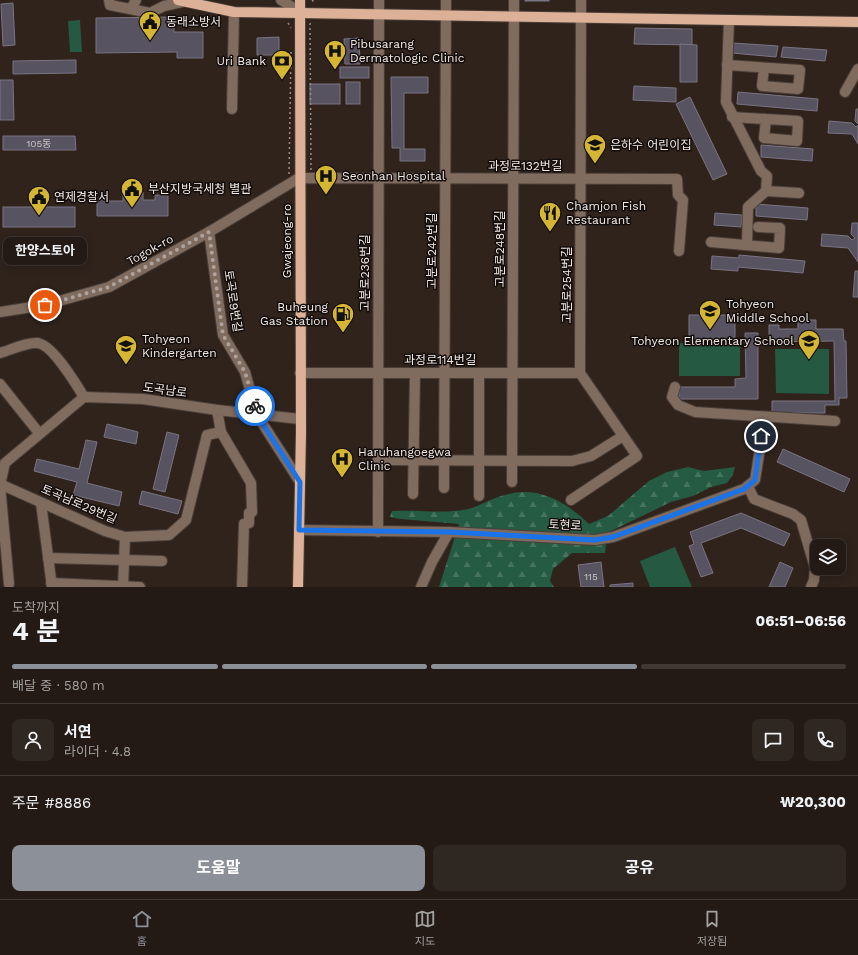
<!DOCTYPE html>
<html lang="ko">
<head>
<meta charset="utf-8">
<style>
	body { margin:0; font-family:"Work Sans","Noto Sans KR",sans-serif; background:#2f2722; color:#f1f3f6; height:100vh; display:flex; flex-direction:column; font-size:15px; white-space:nowrap }
	* { box-sizing:border-box; margin:0 }
	p { font-size:13px; color:#a3a1a0 }
	.icon { flex:none; width:22px; height:22px; fill:none; stroke:currentColor; stroke-width:2; stroke-linecap:round; stroke-linejoin:round }
	.map { position:relative; height:587px; overflow:hidden }
	.sheet { display:flex; flex-direction:column; background:#231a15; flex:1 }
	.sheet>* { flex:none }
	.controls { position:absolute; left:810px; top:539px; display:grid; gap:8px }
	.controls a { display:grid; place-items:center; width:36px; height:36px; border-radius:8px; background:#231a15; box-shadow:0 2px 10px #0003,0 0 0 1px #403834; font-size:20px }
	.pin { position:absolute; display:grid; place-items:center; width:34px; height:34px; color:#fff; margin:-17px; border:2px solid #fff; border-radius:50%; box-shadow:0 1px 4px #0007 }
	.courier { position:absolute; display:grid; place-items:center; width:40px; height:40px; margin:-20px; border:3px solid #1a73e8; border-radius:50%; background:#fff; color:#222; box-shadow:0 1px 5px #0007 }
	.bubble { position:absolute; height:28px; border-radius:8px; background:#231a15; box-shadow:0 2px 10px #0003,0 0 0 1px #403834; font-size:13px; font-weight:700; line-height:28px; text-align:center }
	.head em { font-style:normal; font-weight:700 }
	.head div { display:flex; flex-direction:column-reverse }
	.head { display:flex; align-items:center; justify-content:space-between; height:68px; padding:0 12px }
	h1 { font-size:26px; font-weight:700; line-height:30px }
	.bar { display:grid; grid-template-columns:repeat(4,1fr); gap:6px 4px; align-content:center; height:48px; padding:0 12px }
	.bar i { height:5px; border-radius:3px; background:#403834 }
	.bar .selected { background:#8c9099 }
	.bar p { grid-column:span 4 }
	.line { display:flex; align-items:center; gap:10px; padding:0 12px; border-top:1px solid #403834 }
	.line div { flex:1 }
	.round { display:grid; place-items:center; flex:none; width:42px; height:42px; border-radius:8px; background:#2f2722 }
	.cta { display:flex; gap:8px; margin-top:auto; padding:8px 12px }
	.cta a { flex:1; height:46px; border-radius:8px; background:#8c9099; color:#fff; font-size:16px; font-weight:700; line-height:46px; text-align:center }
	.cta a+a { background:#2f2722; color:#f1f3f6 }
	.menu { display:flex; justify-content:space-around; align-items:center; height:56px; border-top:1px solid #403834; background:#231a15; font-size:11px; color:#a3a1a0 }
	.menu a { display:grid; justify-items:center; gap:2px }
	.menu .selected { color:#8c9099 }
	.map>svg:first-child { display:block }
	.green { fill:#265941 }
	.forest { fill:url(#forest-firs) }
	.building { fill:#585360; stroke:#7a7483 }
	.lines { fill:none; stroke-linecap:round; stroke-linejoin:round }
	.minor-casing { stroke:#4a3f38; stroke-width:12 }
	.major-casing { stroke:#4a3f38; stroke-width:12 }
	.path { stroke:#998e89; stroke-width:1.5; stroke-dasharray:2 3; stroke-linecap:butt }
	.minor { stroke:#806b5f; stroke-width:10 }
	.major { stroke:#dcb198; stroke-width:10 }
	.done { stroke:#aea49f; stroke-width:4; stroke-dasharray:0 7.2 }
	.route { stroke:#1a73e8; stroke-width:5 }
	.labels { text-anchor:middle; dominant-baseline:central; stroke-width:3; stroke-linejoin:round; paint-order:stroke }
	.number-label { font-size:10px; fill:#ccc4c4 }
	.poi-label { font-size:12px; fill:#f3eae6; stroke:#130d0b; text-anchor:start }
	.street-label { font-size:12px; fill:#f3eae6; stroke:#130d0b }
</style>
</head>
<body>
<div class="map">
<svg width="858" height="587" viewBox="0 0 858 587">
	<defs>
		<pattern id="forest-firs" width="22" height="20" patternUnits="userSpaceOnUse"><rect width="22" height="20" fill="#255b42"/><path d="M5 1l3.5 6h-7zM16 11l3.5 6h-7z" fill="#45735d"/></pattern>
	</defs>
	<rect width="100%" height="100%" fill="#2f231c"/>
	<g class="green">
		<path d="M80,20l2,32h-12l-2,-31z"/>
		<path d="M679,343l61,1v32h-61z"/>
		<path d="M775,349h54v45l-53,-1z"/>
		<path d="M675,547l17,40h-42l-10,-26z"/>
	</g>
	<path class="forest" d="M688,467l16,4 31,-4 -2,8 -6,8 -16,4 -18,9 -22,6 -64,31 -2,20h-33l-19,16 -3,12 4,6h-115l20,-63 -58,-5 -11,-2 2,-6c22,-1 55,3 76,-2 12,-3 24,-11 37,-14 33,-10 61,7 84,29l19,-8 41,-35 18,-9z"/>
	<g class="building">
		<rect x="525" y="0" width="24" height="1"/>
		<path d="M13,3l2,42 -12,1 -2,-42z"/>
		<path d="M174,17v15h29v26h-26v-6l-81,1v-35z"/>
		<path d="M635,28l57,1v16l-58,-1z"/>
		<path d="M279,37v18h-22v-17z"/>
		<path d="M359,38l1,26h-15l-1,-25z"/>
		<path d="M733,43l45,3 -2,11 -44,-4z"/>
		<path d="M680,44l17,1v37h-17z"/>
		<path d="M783,47l44,3 -2,11 -44,-4z"/>
		<path d="M76,60v13l-63,1v-13z"/>
		<rect x="340" y="67" width="29" height="11"/>
		<path d="M391,77h37v16h-24v56h21v12h-25v-13h-8z"/>
		<path d="M0,80h13l1,40h-14z"/>
		<rect x="346" y="82" width="14" height="22"/>
		<rect x="310" y="84" width="30" height="20"/>
		<path d="M634,86l42,2v14l-43,-2z"/>
		<path d="M738,92l80,7 -1,12 -80,-7z"/>
		<path d="M690,97l37,77 -14,6 -37,-76z"/>
		<path d="M856,109h2v15l-3,-3z"/>
		<path d="M829,121l23,2 4,4 2,-2v19l-6,-10 -24,-1z"/>
		<path d="M3,136h72l1,14h-73z"/>
		<path d="M761,145l52,4 -1,12 -51,-4z"/>
		<path d="M123,192h20v8h12v-5h13v21h-71v-18h9v3h17z"/>
		<path d="M756,204l52,4 -1,12 -51,-4z"/>
		<rect x="3" y="207" width="72" height="20"/>
		<path d="M715,213l27,2 -1,12 -27,-2z"/>
		<path d="M852,223h6v39l-10,-14 -27,-2 1,-12 26,2 4,4 3,-2 -4,-4z"/>
		<path d="M739,255l66,6 -2,12 -65,-6v4l-27,-2 1,-13 27,2z"/>
		<path d="M855,271h3v26h-5z"/>
		<path d="M689,315h46v25l-46,-1z"/>
		<path d="M798,320h18v9h27l1,12h2l1,57h-8v7h-14v8h-53v-12h63l-1,-60 -65,1v-17h10v4h19z"/>
		<path d="M745,333h13v66h-79v-12h56v-8l11,-1z"/>
		<path d="M107,424l31,8 -2,12 -32,-7z"/>
		<path d="M167,432l12,3 -14,57 -12,-3z"/>
		<path d="M86,440l11,2 -10,41 35,9 -3,14 -46,-11 4,-13 -43,-11 3,-12 42,10z"/>
		<path d="M783,449l67,30 -6,13 -67,-30z"/>
		<path d="M142,491l40,10 -4,13 -39,-10z"/>
		<path d="M741,513l49,21 -6,12 -43,-18 -40,15 12,30 -12,4 -12,-31 5,-2 -4,-12z"/>
		<path d="M601,562l3,25h-23l-3,-22z"/>
		<path d="M780,562l13,6 -8,19h-16z"/>
		<path d="M633,583v4h-23v-2z"/>
	</g>
	<g class="lines">
		<g class="minor-casing">
			<g id="minor">
				<path d="M109,0l1,5 40,8 14,-7 18,-4"/>
				<path d="M281,0l19,12"/>
				<path d="M131,9l5,-9"/>
				<path d="M729,20l-3,82 35,69 6,5 -1,15 -18,16 -1,38"/>
				<path d="M727,65l73,5 -2,19 -36,-3 2,-18"/>
				<path d="M845,92l13,-23"/>
				<path d="M232,109l2,-97"/>
				<path d="M732,117l66,4 -1,20 -33,-3 2,-19"/>
				<path d="M766,191l33,2"/>
				<path d="M209,232l14,103 22,37 12,43 43,67"/>
				<path d="M711,242l68,6 1,-20 -22,-1"/>
				<path d="M0,312l45,-7 64,-18 100,-55 90,-54 378,1 1,16 5,5 -4,51"/>
				<path d="M0,353c11,-3 24,-10 36,-10 15,-1 40,41 48,54"/>
				<path d="M300,373h280"/>
				<path d="M479,373v123"/>
				<path d="M0,384l39,49"/>
				<path d="M675,387l-3,10 6,8 17,7 140,9"/>
				<path d="M217,410l4,22 30,51 1,29 -3,1v10l-5,1 -2,63"/>
				<path d="M378,460l194,1 19,-5 32,-20"/>
				<path d="M512,482l2,-482"/>
				<path d="M0,484l105,47 20,6 44,-2 17,-15 21,-85 14,-3"/>
				<path d="M0,485l5,-22 79,-66 59,2 74,11 83,9"/>
				<path d="M0,485l9,99"/>
				<path d="M748,486l6,13 39,15 8,6 14,48 -1,12 -3,7"/>
				<path d="M444,488l2,-488"/>
				<path d="M413,494l2,-121"/>
				<path d="M571,500l66,-44 -57,-83 1,-373"/>
				<path d="M41,503l11,84"/>
				<path d="M299,530l150,2 146,8 18,-3 131,-48 11,-9 10,-63"/>
				<path d="M378,532l1,-532"/>
				<path d="M48,558l114,3"/>
				<path d="M51,583l89,4"/>
				<path d="M123,587l2,-50"/>
				<path d="M421,587l11,-25 17,-30"/>
			</g>
		</g>
		<g class="major-casing">
			<g id="major">
				<path d="M178,0l56,12 624,10"/>
				<path d="M298,587l3,-155 -1,-432"/>
			</g>
		</g>
		<g class="path">
			<path d="M312,0l3,3"/>
			<path d="M288,23l3,5"/>
			<path d="M311,170l-1,-146 2,-2"/>
			<path d="M289,174l2,-122"/>
		</g>
		<use href="#minor" class="minor"/>
		<use href="#major" class="major"/>
	</g>
	<g class="lines">
		<path class="done" d="M45,305l64,-18 100,-55 14,103 22,37 10,34"/>
		<path class="route" d="M255,406l2,9 43,67 -1,48 150,2 146,8 18,-3 131,-48 11,-9 6,-44"/>
	</g>
	<defs>
		<g id="civic-pin" transform="scale(1.15)"><path d="M0 17L-7.5 6A9.5 9.5 0 1 1 7.5 6Z" fill="#d5b534" stroke="#130d0b"/><path d="M-.6-6.5H3V-4.5H.6V-3L4-1V1h2V6H-6V1h2V-1L-.6-3ZM-1.2 2.5V6h2.4V2.5Z" fill="#111"/></g>
		<g id="hospital-pin" transform="scale(1.15)"><path d="M0 17L-7.5 6A9.5 9.5 0 1 1 7.5 6Z" fill="#d5b534" stroke="#130d0b"/><path d="M-5-5h3v3.5h4V-5h3V5h-3V1.5h-4V5h-3Z" fill="#111"/></g>
		<g id="bank-pin" transform="scale(1.15)"><path d="M0 17L-7.5 6A9.5 9.5 0 1 1 7.5 6Z" fill="#d5b534" stroke="#130d0b"/><path d="M-6-4H6V4H-6ZM0-2.3a2.3 2.3 0 1 0 0 4.6a2.3 2.3 0 1 0 0-4.6Z" fill="#111"/></g>
		<g id="school-pin" transform="scale(1.15)"><path d="M0 17L-7.5 6A9.5 9.5 0 1 1 7.5 6Z" fill="#d5b534" stroke="#130d0b"/><path d="M0-5L7-2L0 1L-7-2ZM-4 1L0 2.5L4 1V4Q0 6-4 4Z" fill="#111"/></g>
		<g id="restaurant-pin" transform="scale(1.15)"><path d="M0 17L-7.5 6A9.5 9.5 0 1 1 7.5 6Z" fill="#d5b534" stroke="#130d0b"/><path d="M-5-6h1v4h1v-4h1v4h1v-4h1v5L-1.5 .5V6h-2V.5L-5-1ZM5-6V6H3V1.5H1.5Q1.5-4 5-6Z" fill="#111"/></g>
		<g id="fuel-pin" transform="scale(1.15)"><path d="M0 17L-7.5 6A9.5 9.5 0 1 1 7.5 6Z" fill="#d5b534" stroke="#130d0b"/><path d="M-5.5-6h7V0h2V4h1.3V-2.5L3-4.5l.8-.8L6-3V5H2.5V1h-1V6h-7ZM-4.2-4.7v3.2H.2V-4.7Z" fill="#111"/></g>
	</defs>
	<g fill-rule="evenodd">
		<use href="#civic-pin" x="150" y="22"/>
		<use href="#hospital-pin" x="335" y="51"/>
		<use href="#bank-pin" x="282" y="61"/>
		<use href="#school-pin" x="595" y="145"/>
		<use href="#hospital-pin" x="326" y="176"/>
		<use href="#civic-pin" x="132" y="189"/>
		<use href="#civic-pin" x="39" y="197"/>
		<use href="#restaurant-pin" x="550" y="213"/>
		<use href="#school-pin" x="710" y="311"/>
		<use href="#fuel-pin" x="343" y="314"/>
		<use href="#school-pin" x="809" y="341"/>
		<use href="#school-pin" x="126" y="346"/>
		<use href="#hospital-pin" x="342" y="459"/>
	</g>
	<g class="labels">
		<g class="number-label">
			<text x="39" y="143">105동</text>
			<text x="591" y="576">115</text>
		</g>
		<g class="poi-label">
			<text x="166" y="22">동래소방서</text>
			<text x="350" y="44">Pibusarang<tspan x="350" dy="14">Dermatologic Clinic</tspan></text>
			<text x="266" y="61" text-anchor="end">Uri Bank</text>
			<text x="610" y="145">은하수 어린이집</text>
			<text x="342" y="176">Seonhan Hospital</text>
			<text x="148" y="189">부산지방국세청 별관</text>
			<text x="54" y="197">연제경찰서</text>
			<text x="566" y="206">Chamjon Fish<tspan x="566" dy="14">Restaurant</tspan></text>
			<text x="726" y="304">Tohyeon<tspan x="726" dy="14">Middle School</tspan></text>
			<text x="328" y="307" text-anchor="end">Buheung<tspan x="328" dy="14">Gas Station</tspan></text>
			<text x="142" y="339">Tohyeon<tspan x="142" dy="14">Kindergarten</tspan></text>
			<text x="794" y="341" text-anchor="end">Tohyeon Elementary School</text>
			<text x="358" y="452">Haruhangoegwa<tspan x="358" dy="14">Clinic</tspan></text>
		</g>
		<g class="street-label">
			<text x="525" y="166">과정로132번길</text>
			<text transform="translate(287 241) rotate(-90)">Gwajeong-ro</text>
			<text transform="translate(500 249) rotate(-90)">고분로248번길</text>
			<text transform="translate(150 250) rotate(-29)">Togok-ro</text>
			<text transform="translate(432 251) rotate(-90)">고분로242번길</text>
			<text transform="translate(365 273) rotate(-90)">고분로236번길</text>
			<text transform="translate(567 285) rotate(-90)">고분로254번길</text>
			<text transform="translate(233 301) rotate(81)">토곡로9번길</text>
			<text x="440" y="360">과정로114번길</text>
			<text transform="translate(165 390) rotate(8)">도곡남로</text>
			<text transform="translate(79 504) rotate(23)">토곡남로29번길</text>
			<text transform="translate(565 525) rotate(3)">토현로</text>
		</g>
	</g>
</svg>
<div class="controls">
<a><svg class="icon" aria-label="layers" viewBox="0 0 24 24"><path d="M12 4l9 5-9 5-9-5zM3 14l9 5 9-5"/></svg></a>
</div>
<div class="pin" style="left:45px;top:305px;background:#ea580c"><svg class="icon" aria-label="bag" viewBox="0 0 24 24"><path d="M5 8h14l-1 12H6zM9 8a3 3 0 0 1 6 0"/></svg></div>
<div class="pin" style="left:761px;top:436px;background:#1f2937"><svg class="icon" aria-label="home" viewBox="0 0 24 24"><path d="M3 11l9-7 9 7M6 9v11h12V9"/></svg></div>
<div class="courier" style="left:255px;top:406px"><svg class="icon" aria-label="bike" viewBox="0 0 24 24"><circle cx="6" cy="16" r="4"/><circle cx="18" cy="16" r="4"/><path d="M6 16l4-8h5l3 8M10 8l3 8H6M13 5h3"/></svg></div>
<div class="bubble" style="left:3px;top:237px;width:84px">한양스토아</div>
</div>
<section class="sheet">
<div class="head"><div><h1>4 분</h1><p>도착까지</p></div><em>06:51–06:56</em></div>
<div class="bar"><i class="selected"></i><i class="selected"></i><i class="selected"></i><i></i><p>배달 중 · 580 m</p></div>
<div class="line" style="height:72px"><a class="round"><svg class="icon" aria-label="person" viewBox="0 0 24 24"><circle cx="12" cy="8" r="4"/><path d="M4 21q1-7 8-7t8 7"/></svg></a><div><b>서연</b><p>라이더 · 4.8</p></div><a class="round"><svg class="icon" aria-label="chat" viewBox="0 0 24 24"><path d="M4 5h16v11H9l-5 4z"/></svg></a><a class="round"><svg class="icon" aria-label="phone" viewBox="0 0 24 24"><path d="M5 4h4l2 5-3 2q2 4 5 5l2-3 5 2v4C11 20 4 13 5 4z"/></svg></a></div>
<div class="line" style="height:52px"><div>주문 #8886</div><b>₩20,300</b></div>
<div class="cta"><a>도움말</a><a>공유</a></div>
</section>
<nav class="menu">
<a class="selected"><svg class="icon" aria-label="home" viewBox="0 0 24 24"><path d="M3 11l9-7 9 7M6 9v11h12V9"/></svg>홈</a>
<a><svg class="icon" aria-label="map" viewBox="0 0 24 24"><path d="M3 6l6-2 6 2 6-2v14l-6 2-6-2-6 2zM9 4v14M15 6v14"/></svg>지도</a>
<a><svg class="icon" aria-label="saved" viewBox="0 0 24 24"><path d="M7 4h10v16l-5-4-5 4z"/></svg>저장됨</a>
</nav>
</body>
</html>
